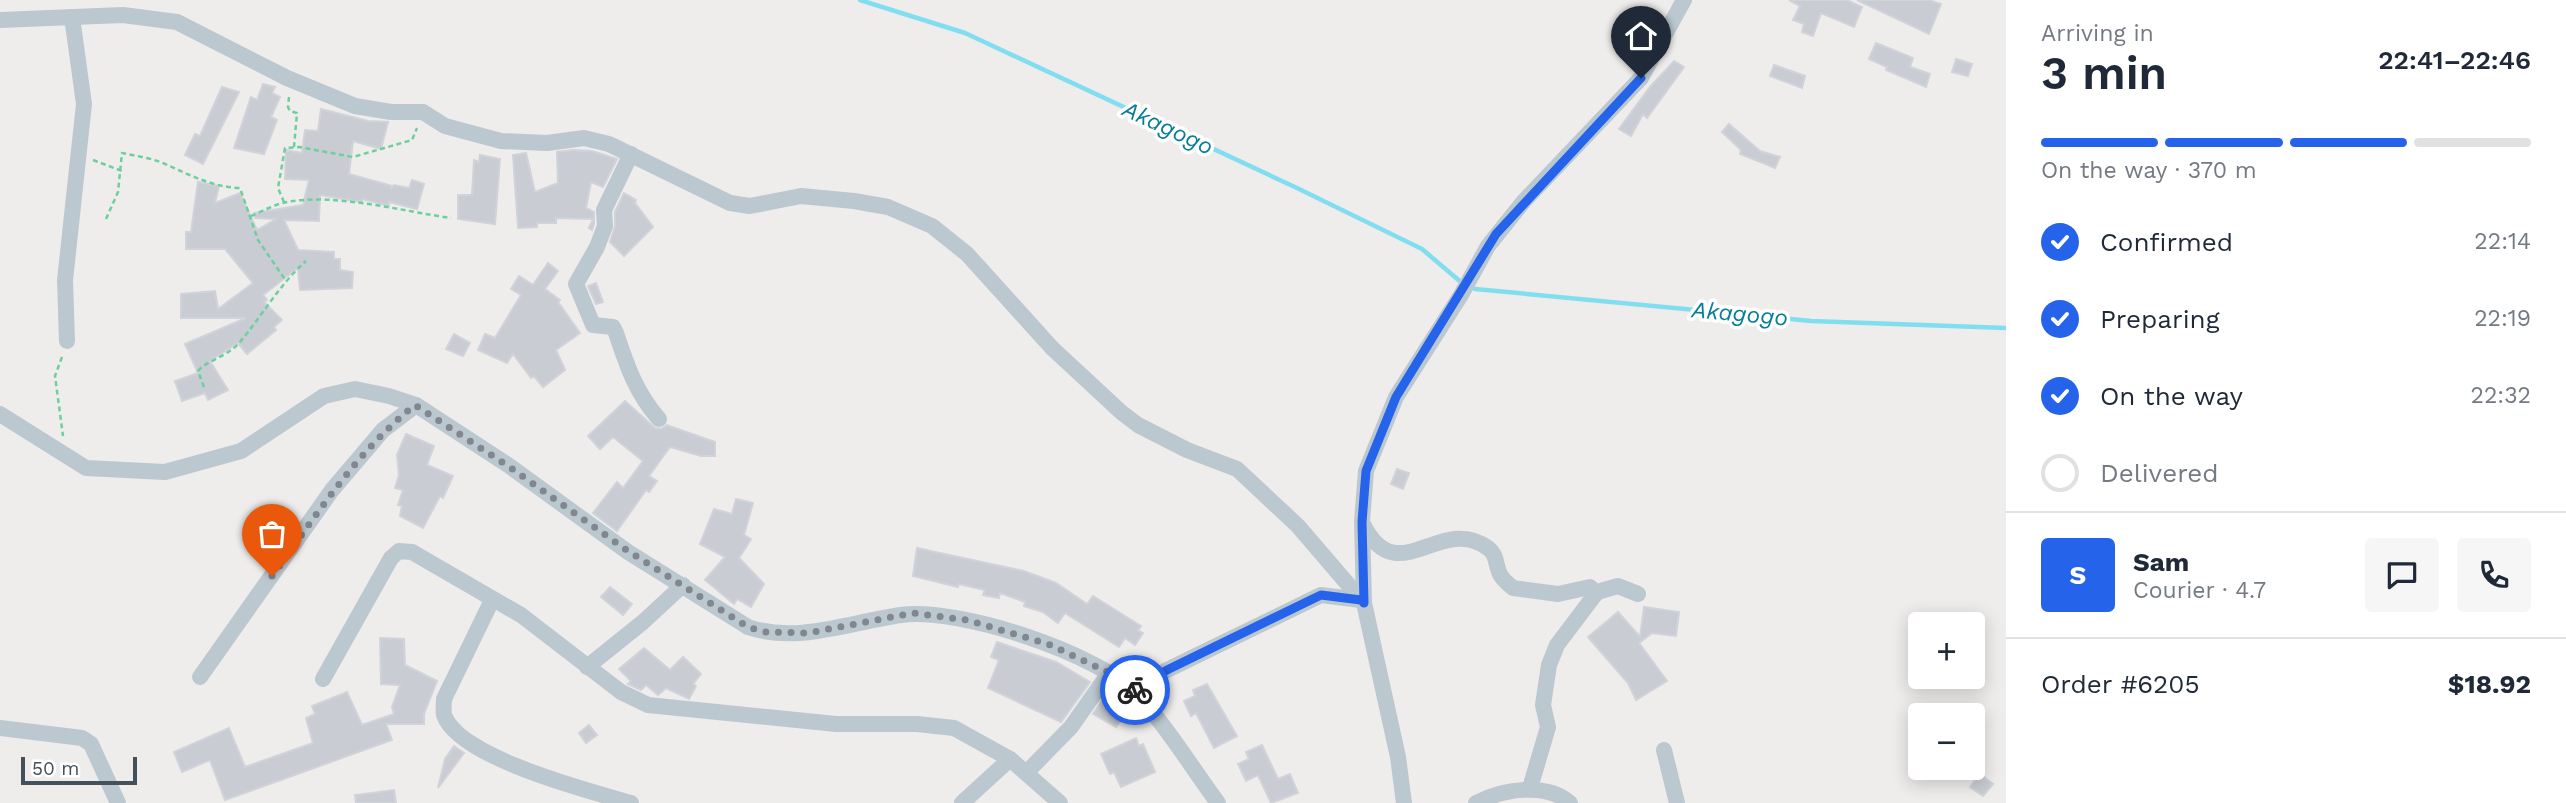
<!DOCTYPE html>
<html lang="en">
<head>
<meta charset="utf-8">
<style>
	body { margin:0; font-family:"Work Sans",sans-serif; background:#f6f6f7; color:#1f2937; height:100vh; display:flex; flex-direction:column; font-size:26px; white-space:nowrap }
	* { box-sizing:border-box; margin:0 }
	p { font-size:23px; color:#747a83 }
	.icon { flex:none; width:38px; height:38px; fill:none; stroke:currentColor; stroke-width:2; stroke-linecap:round; stroke-linejoin:round }
	.map { position:relative; flex:1; overflow:hidden }
	.drawer { display:flex; flex-direction:column; background:#fff; width:560px }
	.drawer>* { flex:none }
	.tools { position:absolute; left:1908px; top:612px; display:grid; gap:14px }
	.tools a { display:grid; place-items:center; width:77px; height:77px; border-radius:7px; background:#fff; box-shadow:0 4px 18px #0003; font-size:35px }
	.scale { position:absolute; left:21px; bottom:18px; width:116px; box-sizing:border-box; padding-left:7px; border:4px solid #44515b; border-top:0; font-size:19px; line-height:24px; white-space:nowrap; color:#44515b; -webkit-text-stroke:5px #fff; paint-order:stroke }
	.pin { position:absolute; display:grid; place-items:center; width:60px; height:60px; color:#fff; margin:-72px -30px; border-radius:50% 50% 50% 0; rotate:-45deg; box-shadow:0 0 7px #0007 }
	.pin .icon { rotate:45deg }
	.courier { position:absolute; display:grid; place-items:center; width:70px; height:70px; margin:-35px; border:5px solid #2563eb; border-radius:50%; background:#fff; color:#222; box-shadow:0 2px 9px #0007 }
	.head em { font-style:normal; font-weight:600 }
	.head div { display:flex; flex-direction:column-reverse }
	.head { display:flex; align-items:center; justify-content:space-between; height:119px; padding:0 35px }
	h1 { font-size:46px; font-weight:600; line-height:52px }
	.bar { display:grid; grid-template-columns:repeat(4,1fr); gap:10px 7px; align-content:center; height:84px; padding:0 35px }
	.bar i { height:9px; border-radius:5px; background:#e0e1e3 }
	.bar .active { background:#2563eb }
	.bar p { grid-column:span 4 }
	.line { display:flex; align-items:center; gap:18px; padding:0 35px; border-top:2px solid #e0e1e3 }
	.line div { flex:1 }
	.round { display:grid; place-items:center; flex:none; width:74px; height:74px; border-radius:7px; background:#f6f6f7 }
	ol { padding:0 35px; list-style:none }
	li { display:flex; align-items:center; gap:21px; height:77px }
	li p { margin-inline-start:auto }
	li .icon { padding:7px; border-radius:50%; background:#2563eb; color:#fff; stroke-width:4 }
	li:last-child { color:#747a83 }
	li i { width:38px; height:38px; border:4px solid #e0e1e3; border-radius:50% }
	main { display:flex; flex:1; min-height:0 }
	.map>svg:first-child { display:block }
	.lines { fill:none; stroke-linecap:round; stroke-linejoin:round }
	.stream { stroke:#81def0; stroke-width:4.5 }
	.building { fill:#c9ccd2; stroke:#d0d3d9; stroke-width:2 }
	.path { stroke:#6dd09c; stroke-width:2.5; stroke-dasharray:5 3.5; stroke-linecap:butt }
	.minor { stroke:#bcc8d0; stroke-width:16 }
	.done { stroke:#80878e; stroke-width:7; stroke-dasharray:0 12.6 }
	.route { stroke:#2563eb; stroke-width:9 }
	.labels { text-anchor:middle; dominant-baseline:central; stroke-width:7; stroke-linejoin:round; paint-order:stroke }
	.water-label { font-size:23px; font-style:italic; fill:#067e96; stroke:#fff }
</style>
</head>
<body>
<main>
<div class="map">
<svg width="2006" height="803" viewBox="0 0 2006 803">
	<rect width="100%" height="100%" fill="#efecec"/>
	<g class="lines">
		<g class="stream">
			<path d="M860,0l105,33 332,155 125,61 40,34"/>
			<path d="M1475,289l336,32 195,7"/>
		</g>
	</g>
	<g class="building">
		<path d="M1789,0h58l15,7 -8,20 -33,-14 -8,23 -11,-4 2,-8 -11,-4 7,-14z"/>
		<path d="M1857,0h72l12,4 -12,30z"/>
		<path d="M1876,43l37,15 -3,9 20,7 -4,13 -40,-17 1,-3 -18,-8z"/>
		<path d="M1956,59l16,5 -4,12 -16,-4z"/>
		<path d="M1674,61l10,6 -37,51 -4,-4 -12,22 -12,-7 31,-42z"/>
		<path d="M1774,65l31,11 -3,12 -32,-12z"/>
		<path d="M263,84l12,3 -3,6 8,4 -9,20 6,3 -13,34 -30,-6 17,-51 6,3z"/>
		<path d="M222,87l17,5 -36,72 -18,-9 10,-21 5,2z"/>
		<path d="M321,109l47,12 20,1 -7,27 -28,-8 -4,33 43,12 -1,3 3,-4 15,3 3,-8 12,4 -7,25 -28,-7v4l-27,-7v3l-42,-7 -1,26 -35,-1 14,30 36,2v7h6v11l13,2 -1,16 -52,2 -2,-22 -35,27 4,5 -3,2 18,18 -8,7 2,3 -29,24 -9,-11 -28,18 18,29 -20,10 -3,-7 -23,8 -7,-20 23,-8 -13,-29 61,-26h-65v-24l34,-3 3,18 35,-26 -28,-34h-39v-17h5l7,-50 21,4 -4,17 25,-10 17,37 19,-11 -21,-1 -1,-5 49,-8 6,-25 -24,-1 1,-29 16,3 3,-23 13,1z"/>
		<path d="M1729,124l31,27 20,6 -5,11 -35,-14 1,-4 -19,-18z"/>
		<path d="M573,150l19,1 25,8 -14,28 -12,-5 -5,26 8,4v12l-2,6 -3,-2 4,-9 -37,-1v5h-19v4l-19,1 -5,-73 13,-2 9,39 23,-9 -1,-31z"/>
		<path d="M480,155l20,4 -5,65 -37,-5v-24h14l2,-35 5,2z"/>
		<path d="M624,193l12,7 -1,3 18,24 -29,29 -14,-14 5,-16v-14z"/>
		<path d="M548,263l10,8 -13,18 15,11 -2,2 22,31 -24,17 9,20 -22,17 -9,-11 -3,2 -18,-24 -6,9 -29,-13 7,-16 10,4 26,-43 -10,-6 8,-13 14,9z"/>
		<path d="M596,283l7,19 -7,2 -8,-18z"/>
		<path d="M454,334l16,9 -7,13 -17,-7z"/>
		<path d="M625,401l30,27 6,1 6,-4 48,17v14h-14l-31,-9 -21,29 8,5 -8,11 -3,-2 -29,41 -24,-18 24,-31 6,6 20,-27 -30,-24 -13,12 -12,-13z"/>
		<path d="M406,434l28,12 -7,19 26,11 -10,22 -3,-2 -17,32 -23,-12 2,-10 -4,-1 5,-15 -8,-2 4,-13 -2,-20z"/>
		<path d="M1397,469l12,4 -6,16 -12,-5z"/>
		<path d="M736,499l17,4 -9,32 7,4 -12,19 25,26 -13,23 -14,-8 -3,5 -29,-24 20,-23 -25,-13 14,-35 18,5z"/>
		<path d="M917,548l107,23 32,12 31,21 6,-8 48,30 -3,5 5,2 -8,12 -10,-7 -6,9 -54,-34 -7,10 -15,-11 -19,-6 1,-4 -25,-9 -1,5 -16,-3 2,-5 -26,-6 -1,3 -45,-11z"/>
		<path d="M610,587l22,17 -9,11 -22,-18z"/>
		<path d="M1644,607l35,5 -3,24 -24,-3 -13,10 28,38 -31,19 -8,-17 -40,-46 30,-25 22,25z"/>
		<path d="M380,638l24,1 1,26 32,16 -13,33v10h-38l6,16 -167,60 -15,-40 -28,12 -8,-20 55,-24 16,39 68,-24 -7,-25 9,-4 -3,-8 35,-14 15,33 32,-11 -2,-7 8,-22 -19,-1z"/>
		<path d="M997,642l59,20 34,20 -29,40 -73,-34 11,-28 -8,-3z"/>
		<path d="M644,648l26,22 13,-13 18,17 -8,10 3,2 -7,13 -23,-11 -8,7 -12,-10 -5,5 -13,-6 3,-3 -12,-12z"/>
		<path d="M1207,684l30,52 -23,12 -18,-35 -5,3 -7,-15 11,-5 -2,-6z"/>
		<path d="M1108,692l22,15 -14,20 -23,-13z"/>
		<path d="M589,725l8,10 -11,8 -7,-10z"/>
		<path d="M1136,738l3,8 4,-2 12,28 -34,15 -7,-15 -4,2 -9,-20z"/>
		<path d="M1262,745l16,34 12,-5 8,19 -27,10 -13,-28 -12,6 -8,-17 11,-5 -3,-7z"/>
		<path d="M454,746l10,7 -26,35 7,-29z"/>
		<path d="M1980,774l13,10 -10,12 -13,-9z"/>
		<path d="M394,790l2,13h-40l-1,-8z"/>
	</g>
	<g class="lines">
		<g class="path">
			<path d="M289,97l-1,10 2,4 7,2 -3,34"/>
			<path d="M93,160l29,11"/>
			<path d="M284,202l-6,-14 7,-40 14,-1 54,10 59,-17 5,-12"/>
			<path d="M251,216c12,-5 24,-12 36,-14 49,-9 114,9 164,16"/>
			<path d="M106,219l12,-27 4,-39c14,3 30,5 43,11 25,11 47,23 75,24l18,52 28,41"/>
			<path d="M62,357l-7,19 8,60"/>
			<path d="M204,387l-6,-16c8,-10 30,-15 41,-28 23,-27 40,-58 67,-82"/>
		</g>
		<g class="minor">
			<path d="M0,20l123,-5 54,7 110,56 68,28 36,6h32l22,14 56,15 46,2 37,-5 25,6 121,59 20,3 51,-10 53,5 34,6 44,19 35,28 85,94 69,64 17,13 49,25 50,19 61,57 66,77"/>
			<path d="M631,154l-27,56 1,16 -8,21 -21,37 17,41 20,2 3,6c11,33 20,60 43,86"/>
			<path d="M67,341l-2,-61 19,-176 -12,-87"/>
			<path d="M0,414l86,54 79,4 76,-21 83,-55 31,-7 34,7 27,9 92,60 120,87 120,75c49,17 103,-5 153,-12 57,-8 198,38 238,81 29,32 53,72 79,107"/>
			<path d="M1363,524c34,69 78,-11 125,24 9,7 7,14 11,24 2,6 9,12 14,16l45,6 32,-7 6,7"/>
			<path d="M492,600l-48,99c0,5 -1,11 0,16 15,43 146,76 187,88"/>
			<path d="M587,667l56,-45 40,-37"/>
			<path d="M200,677l132,-187 51,-60 33,-25"/>
			<path d="M323,679l68,-121 8,-7 13,1 109,63 100,77 27,13 188,19h81l37,4 56,31 50,44"/>
			<path d="M1133,691l34,-21 154,-75 40,5"/>
			<path d="M0,728l82,10 9,6 27,59"/>
			<path d="M1664,750l13,53"/>
			<path d="M1026,773l45,-46 38,-54"/>
			<path d="M1530,788l18,-61 -5,-22 6,-40 8,-20 40,-53 21,-6 20,8"/>
			<path d="M962,803l48,-44"/>
			<path d="M1404,803l-6,-46 -34,-154 -2,-82 4,-50 30,-74 65,-102 27,-49 36,-45 117,-123 43,-78"/>
			<path d="M1476,803c26,-14 70,-21 94,0"/>
		</g>
	</g>
	<g class="lines">
		<path class="done" d="M272,576c45,-61 83,-123 143,-171l93,61 120,85 120,76 16,5 44,1 105,-20 54,7 81,24 62,29 25,17"/>
		<path class="route" d="M1135,690l32,-20 154,-75 40,5 3,3 -2,-81 4,-51 30,-74 100,-163 145,-156"/>
	</g>
	<g class="labels">
		<g class="water-label">
			<text transform="translate(1168 128) rotate(25)">Akagogo</text>
			<text transform="translate(1740 314) rotate(5)">Akagogo</text>
		</g>
	</g>
</svg>
<div class="tools">
<a>+</a>
<a>−</a>
</div>
<div class="scale">50 m</div>
<div class="pin" style="left:272px;top:576px;background:#ea580c"><svg class="icon" aria-label="bag" viewBox="0 0 24 24"><path d="M5 8h14l-1 12H6zM9 8a3 3 0 0 1 6 0"/></svg></div>
<div class="pin" style="left:1641px;top:78px;background:#1f2937"><svg class="icon" aria-label="home" viewBox="0 0 24 24"><path d="M3 11l9-7 9 7M6 9v11h12V9"/></svg></div>
<div class="courier" style="left:1135px;top:690px"><svg class="icon" aria-label="bike" viewBox="0 0 24 24"><circle cx="6" cy="16" r="4"/><circle cx="18" cy="16" r="4"/><path d="M6 16l4-8h5l3 8M10 8l3 8H6M13 5h3"/></svg></div>
</div>
<section class="drawer">
<div class="head"><div><h1>3 min</h1><p>Arriving in</p></div><em>22:41–22:46</em></div>
<div class="bar"><i class="active"></i><i class="active"></i><i class="active"></i><i></i><p>On the way · 370 m</p></div>
<ol>
<li><svg class="icon" aria-label="check" viewBox="0 0 24 24"><path d="M5 12l5 5 9-10"/></svg>Confirmed<p>22:14</p></li>
<li><svg class="icon" aria-label="check" viewBox="0 0 24 24"><path d="M5 12l5 5 9-10"/></svg>Preparing<p>22:19</p></li>
<li><svg class="icon" aria-label="check" viewBox="0 0 24 24"><path d="M5 12l5 5 9-10"/></svg>On the way<p>22:32</p></li>
<li><i></i>Delivered</li>
</ol>
<div class="line" style="height:126px"><b class="round" style="background:#2563eb;color:#fff">S</b><div><b>Sam</b><p>Courier · 4.7</p></div><a class="round"><svg class="icon" aria-label="chat" viewBox="0 0 24 24"><path d="M4 5h16v11H9l-5 4z"/></svg></a><a class="round"><svg class="icon" aria-label="phone" viewBox="0 0 24 24"><path d="M5 4h4l2 5-3 2q2 4 5 5l2-3 5 2v4C11 20 4 13 5 4z"/></svg></a></div>
<div class="line" style="height:91px"><div>Order #6205</div><b>$18.92</b></div>
</section>
</main>
</body>
</html>
